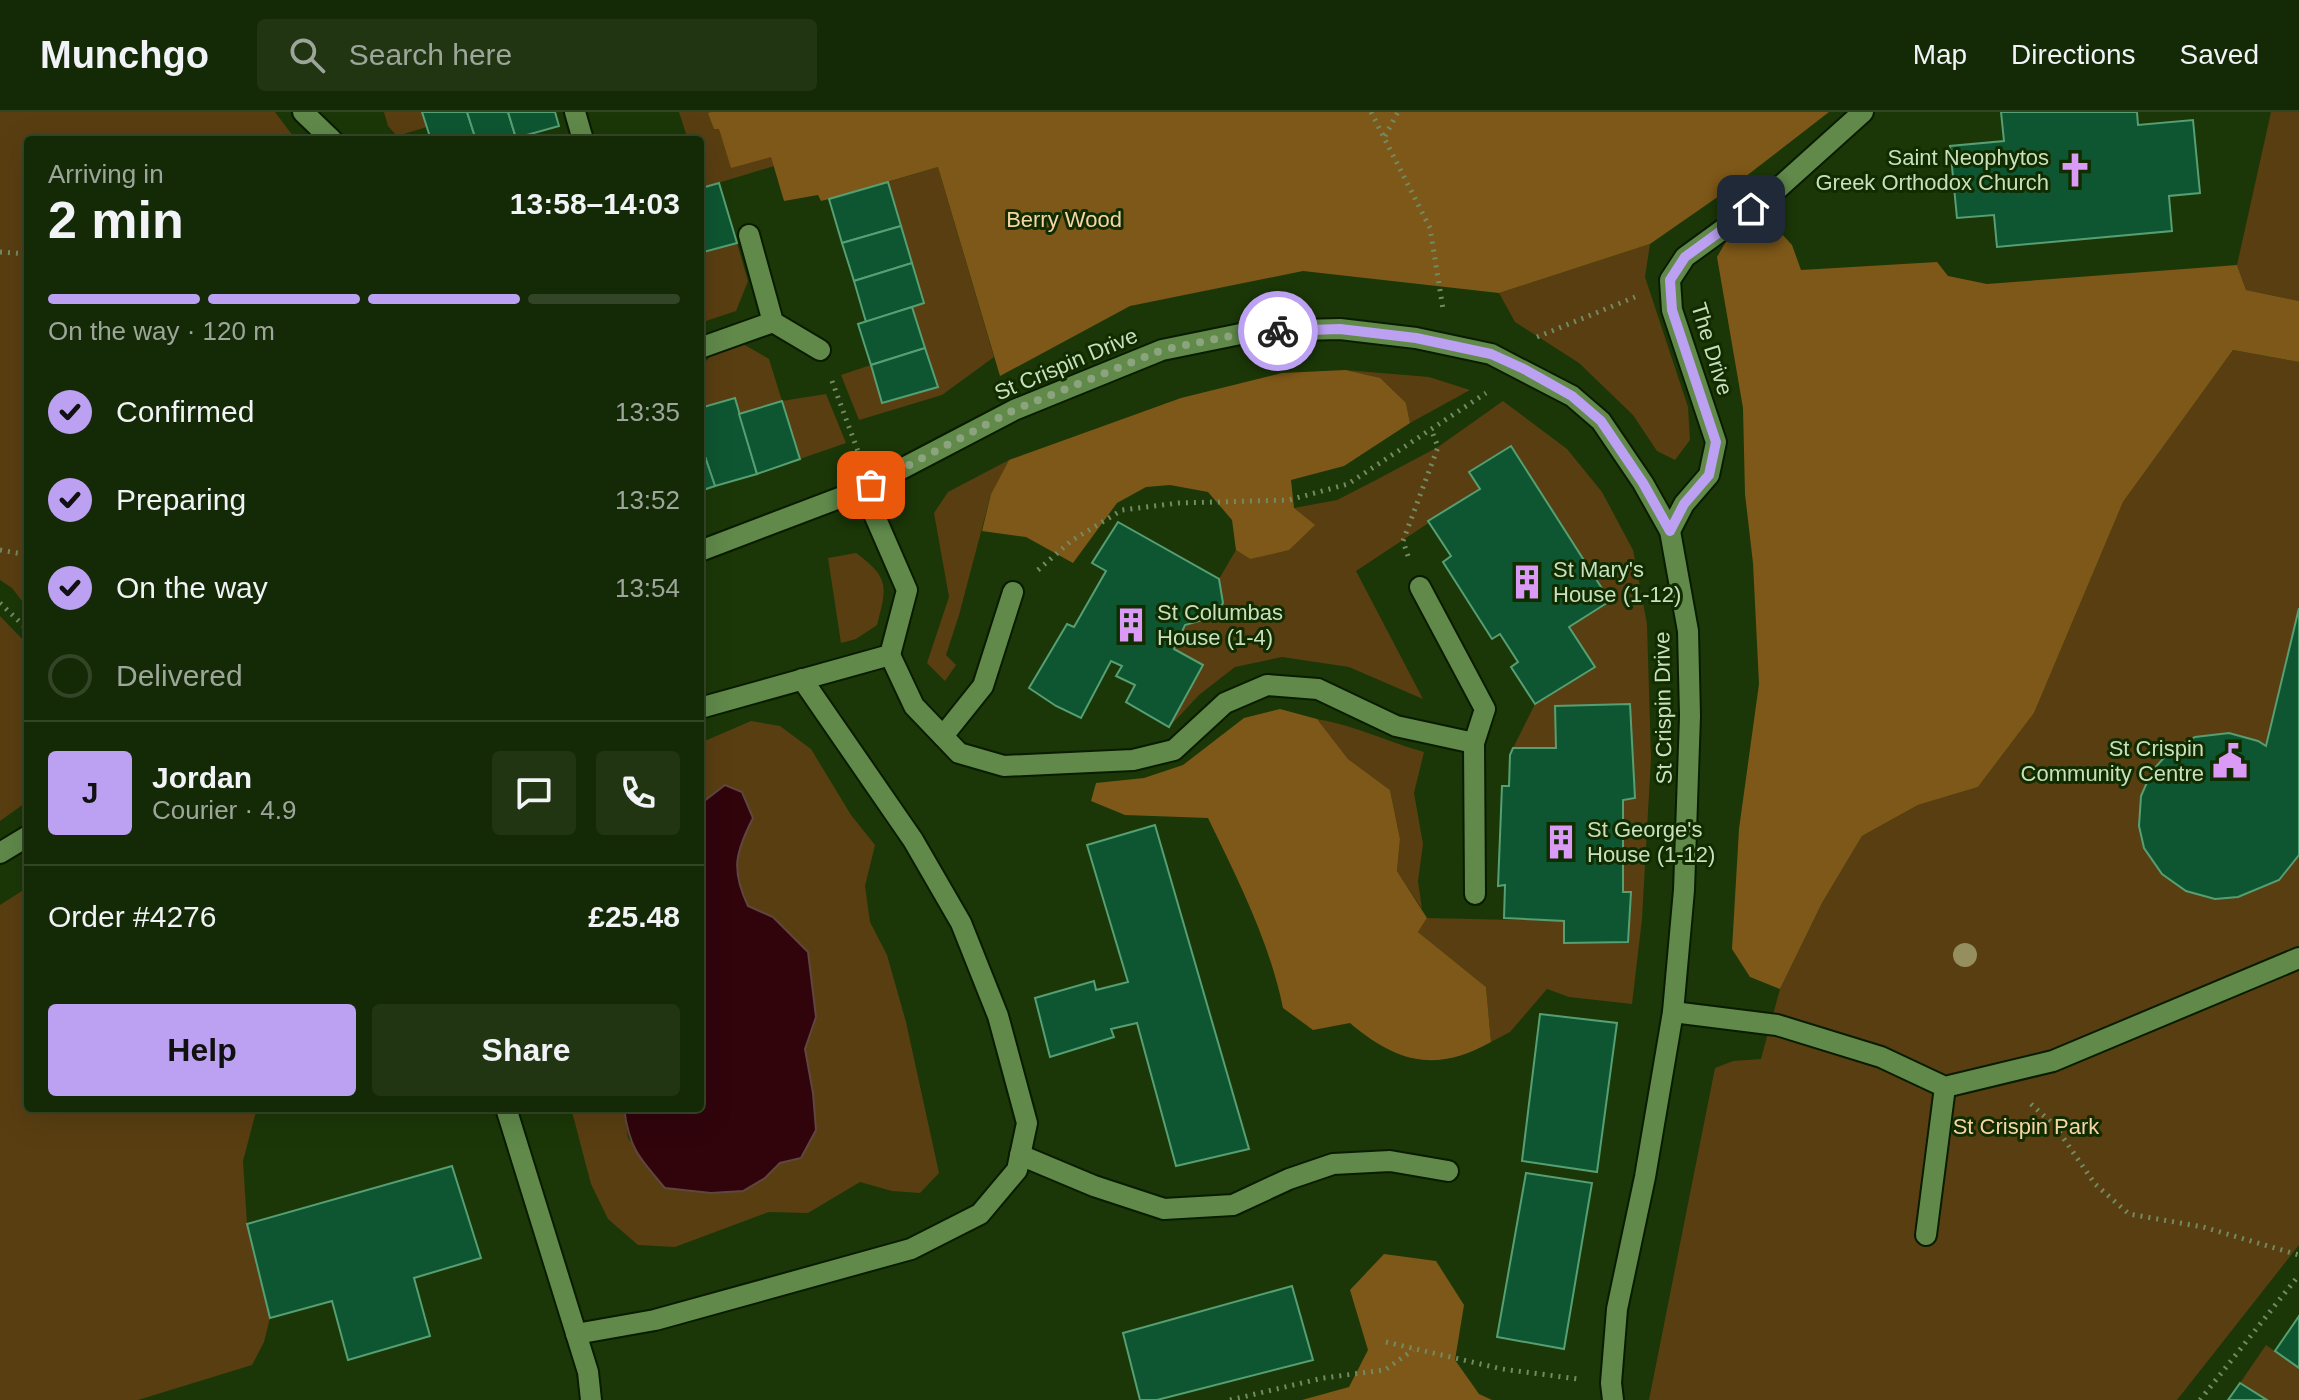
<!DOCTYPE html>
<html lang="en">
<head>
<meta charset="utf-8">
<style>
	body { margin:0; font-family:Arial,sans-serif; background:#213513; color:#f1f3f6; height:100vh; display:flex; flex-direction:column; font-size:30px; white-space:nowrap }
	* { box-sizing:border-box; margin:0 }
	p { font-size:26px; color:#9da69a }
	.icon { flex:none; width:44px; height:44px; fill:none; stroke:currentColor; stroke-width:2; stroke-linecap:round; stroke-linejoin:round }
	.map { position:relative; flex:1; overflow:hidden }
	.panel { position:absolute; left:24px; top:24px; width:680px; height:976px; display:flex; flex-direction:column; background:#142905; border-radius:8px; box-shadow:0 8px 32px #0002,0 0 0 2px #334527 }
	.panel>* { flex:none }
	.pin { position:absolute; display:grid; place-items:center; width:68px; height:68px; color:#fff; margin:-34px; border-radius:16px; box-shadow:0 4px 12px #0006 }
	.courier { position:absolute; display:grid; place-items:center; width:80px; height:80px; margin:-40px; border:6px solid #bca0f2; border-radius:50%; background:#fff; color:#222; box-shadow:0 2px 10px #0007 }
	.head em { font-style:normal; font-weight:800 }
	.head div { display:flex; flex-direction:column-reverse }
	.head { display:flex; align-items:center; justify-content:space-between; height:136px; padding:0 24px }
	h1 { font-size:52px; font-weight:800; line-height:60px }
	.bar { display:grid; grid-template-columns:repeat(4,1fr); gap:12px 8px; align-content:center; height:96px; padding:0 24px }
	.bar i { height:10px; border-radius:6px; background:#334527 }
	.bar .active { background:#bca0f2 }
	.bar p { grid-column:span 4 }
	.line { display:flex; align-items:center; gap:20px; padding:0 24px; border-top:2px solid #334527 }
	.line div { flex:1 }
	.round { display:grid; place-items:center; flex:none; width:84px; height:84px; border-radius:8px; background:#213513 }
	ol { padding:0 24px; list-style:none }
	li { display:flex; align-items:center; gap:24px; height:88px }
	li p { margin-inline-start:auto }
	li .icon { padding:8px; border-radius:50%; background:#bca0f2; color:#111; stroke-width:4 }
	li:last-child { color:#9da69a }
	li i { width:44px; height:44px; border:4px solid #334527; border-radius:50% }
	.cta { display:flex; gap:16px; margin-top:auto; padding:16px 24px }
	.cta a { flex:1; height:92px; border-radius:8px; background:#bca0f2; color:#111; font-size:32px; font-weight:800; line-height:92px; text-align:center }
	.cta a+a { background:#213513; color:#f1f3f6 }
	header { display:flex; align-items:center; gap:48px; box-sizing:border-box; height:112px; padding:0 40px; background:#142905; border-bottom:2px solid #334527 }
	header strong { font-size:38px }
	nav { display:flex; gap:44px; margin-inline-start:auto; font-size:28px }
	.search { width:560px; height:72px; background:#213513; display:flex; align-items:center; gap:20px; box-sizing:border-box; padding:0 28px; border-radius:8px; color:#9da69a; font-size:30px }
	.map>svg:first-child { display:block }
	.green { fill:#593e11 }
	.forest { fill:#7e5818 }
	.water { fill:#31040c; stroke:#5f4641; stroke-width:2 }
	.building { fill:#0e5632; stroke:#569f72; stroke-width:2 }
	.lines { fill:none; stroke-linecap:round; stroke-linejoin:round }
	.minor-casing { stroke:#091c00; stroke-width:24 }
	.path { stroke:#728b63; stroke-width:5; stroke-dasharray:2 6; stroke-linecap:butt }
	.minor { stroke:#60894a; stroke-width:20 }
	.tree { fill:#958e5e }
	.done { stroke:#8ca47e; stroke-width:8; stroke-dasharray:0 14.4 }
	.route { stroke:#bca0f2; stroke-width:10 }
	.labels { text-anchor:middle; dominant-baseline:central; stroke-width:6; stroke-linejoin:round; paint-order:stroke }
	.poi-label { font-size:22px; fill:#c9dfbe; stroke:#112d00; text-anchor:start }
	.park-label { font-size:22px; fill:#f8d5a5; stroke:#112d00 }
	.street-label { font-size:22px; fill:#c9dfbe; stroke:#112d00 }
</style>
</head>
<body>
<header>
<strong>Munchgo</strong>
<div class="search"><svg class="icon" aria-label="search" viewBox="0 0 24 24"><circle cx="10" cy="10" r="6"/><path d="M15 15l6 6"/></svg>Search here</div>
<nav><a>Map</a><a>Directions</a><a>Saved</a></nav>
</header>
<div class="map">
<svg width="2299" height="1288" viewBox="0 0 2299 1288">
	<rect width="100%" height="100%" fill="#1b3707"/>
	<g class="green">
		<path d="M0,0h275l21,28h-268v469l-16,-21 -12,-8z"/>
		<path d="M384,0h38l5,15 -30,9 -9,-10z"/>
		<path d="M679,0h32l-2,1 10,15 52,29 3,9 -69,21 -5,-14v-33h-12z"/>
		<path d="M2271,0h28v189l-53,-11 -9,-25z"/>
		<path d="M938,55l56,190 -52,38 -83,25 -18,-45 30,-10 12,38 54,-17 -25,-79 12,-5 -36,-120z"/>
		<path d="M737,131l11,38 -12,30 -36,12v-70z"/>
		<path d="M1650,132l-5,33 43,130 2,33 -15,20 -18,-9 -24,-36 -54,-52 -64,-41 -16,-29z"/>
		<path d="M743,232l26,15 13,42 44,-7 20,49 -46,16 -18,-57 -43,12 -4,-16 -35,10v-41l13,-13z"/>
		<path d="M2233,238l66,12v883l-122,155h-528l66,-332 18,-7 28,-2 19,-70 42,-86 40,-67 56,-31 60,-18 56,-74 89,-211z"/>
		<path d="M1345,258l84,7 41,13 -60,33 -4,-20z"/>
		<path d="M1503,289l64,48 35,43 31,58 14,74 4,134 -9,161 -10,85 -63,-7 -22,-8 -37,43 -19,10 -5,-55 -68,-55 9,-14 137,3v22l64,-1 3,-49 -8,-1v-92l12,-2 -80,-92 1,42h-43l22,-44 59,-37 -25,-40 41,-26 -99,-155 -31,43 -124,82 67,128 -74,-32 -67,-10 -47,10 -36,28 -30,32 34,-62 -29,-16 11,-24 28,-8 10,-14 -4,-24 17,-29 14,9 44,-51 43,-8 39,-20 62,-33z"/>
		<path d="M1009,348l-18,34 -32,121 -13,40 10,10 -11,16 -18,-18 22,-66 -15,-84 14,-21z"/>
		<path d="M856,441c34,25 31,34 21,72l-21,14 -15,4 -13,-85z"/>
		<path d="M0,504l28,29v156l-28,20z"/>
		<path d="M1317,607c37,6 71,23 107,33l-10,41 9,51 -5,37 4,28 -25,-38 3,-32 -10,-49 -42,-31z"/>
		<path d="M751,609l29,5 31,23 40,66 24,30 -10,41 5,36 17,33 19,67 33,151 -19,20 -28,-2 -32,-9 -52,31 -39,-1 -94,35 -37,-2 -30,-26 -17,-35 -20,-76h53l4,30 37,50 46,5 32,-2 22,-13 15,-15 21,-5 15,-28 -3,-37 -8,-44 11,-32 -43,-100 -25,-11c-17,-36 -13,-53 5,-88l-50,-16 -3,7v-66z"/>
		<path d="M28,775v221h229l-14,53 4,63 23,94 -6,24 -12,23 -114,35h-138v-495z"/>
		<path d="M2266,1233l33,23v32h-32l-27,-17z"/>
	</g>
	<g class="forest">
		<path d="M711,0h1118l-97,75 -82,57 -151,49 -196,-22 -173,35 -130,70 -62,-209 -109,32 -8,2 -3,-6 -34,6 -13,-44 -40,11 -12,-39h-5l-6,-16z"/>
		<path d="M1768,107l24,26 9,25 136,-8 11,14 39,8 250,-19 9,25 53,11v61l-66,-12 -110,152 -89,211 -56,74 -60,18 -56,31 -40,67 -42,86 -30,-12 -18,-28 7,-120 20,-145 -6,-121 -8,-69 -2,-86 -26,-151 11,-19z"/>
		<path d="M1345,258l35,8 26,25 4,20 -66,43 -53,14 3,28 21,17 -26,25 -39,9 -14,-9 -4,-30 -24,-28 -38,-7 -24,2 -29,16 -44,60 -47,-26 -44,-6 9,-37 18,-34 172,-62 101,-25z"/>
		<path d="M1280,597l37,10 31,40 42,31 10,49 -3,32 30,47 -9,14 68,55 5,55c-55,31 -94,21 -141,-19l-37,7 -30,-22c-14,-68 -45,-128 -75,-190l-83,-3 -34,-14 5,-18 48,-5 39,-13 61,-47z"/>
		<path d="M1384,1142l52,7 28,44 -9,55 24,34 13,6h-190l47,-13 19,-37 -18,-60z"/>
	</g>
	<path class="water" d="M725,673l17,7 11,26c-18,35 -22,52 -5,88l25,11 35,35 8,65 -11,32 8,44 3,37 -15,28 -21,5 -15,15 -22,13 -32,2 -46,-5c-26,-30 -36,-40 -41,-80h76v-299l3,-7z"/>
	<g class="building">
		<path d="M422,0h45l9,28h-45z"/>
		<path d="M467,0h41l8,26 -40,2z"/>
		<path d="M508,0h47l4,14 -43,12z"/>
		<path d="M2001,0h136l1,13 55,-5 7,73 -31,3 3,35 -175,16 -3,-32 -37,3 -7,-72 54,-5z"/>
		<path d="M703,69l2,6 14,-4 18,60 -37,10v-71z"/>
		<path d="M888,70l13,44 -59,17 -13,-44z"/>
		<path d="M901,114l11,37 -58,18 -12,-38z"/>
		<path d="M912,151l12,40 -58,19 -12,-41z"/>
		<path d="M912,195l13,41 -54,17 -13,-41z"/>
		<path d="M925,236l13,39 -56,16 -11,-38z"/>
		<path d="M735,286l22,76 -42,12 -15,-44v-34z"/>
		<path d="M782,289l18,58 -43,15 -18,-60z"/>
		<path d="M700,330l15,44 -15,5z"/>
		<path d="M1511,334l99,155 -41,26 26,40 -60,37 -24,-37 7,-5 -18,-28 -8,5 -49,-77 8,-6 -23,-35 52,-32 -11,-17z"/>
		<path d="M1118,410l101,57 4,24 -10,14 -28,8 -11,24 29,16 -34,62 -43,-25 9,-17 -19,-9 6,-10 -11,-5 -30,57 -25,-12 -27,-18 38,-64 7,3 32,-56 -14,-8z"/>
		<path d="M2299,496v247l-20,25 -41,17 -23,2 -29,-8 -24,-17 -18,-26 -5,-22 2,-30 11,-25 19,-21 24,-13 34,-4 29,8 8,5z"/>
		<path d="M1630,592l5,94 -12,2v92h8l-3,50 -64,1v-22l-60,-3 1,-33 -7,1 4,-100h7l1,-31 3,-7h43l-1,-42z"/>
		<path d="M1155,713l94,324 -73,17 -39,-143 -26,6 3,8 -64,20 -15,-59 59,-17 2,9 32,-8 -41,-137z"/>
		<path d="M1540,902l77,9 -20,149 -75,-11z"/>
		<path d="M452,1054l29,92 -67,20 16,58 -82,24 -16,-59 -62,17 -23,-94z"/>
		<path d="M1526,1061l66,10 -28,166 -67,-12z"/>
		<path d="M1292,1174l21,74 -156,40h-17l-17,-67z"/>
		<path d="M2299,1204v52l-24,-17z"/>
		<path d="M2240,1271l27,17h-39z"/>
	</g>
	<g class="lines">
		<g class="minor-casing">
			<g id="minor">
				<path d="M303,0l29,28"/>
				<path d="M575,0l8,28"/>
				<path d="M749,123l24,87 47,28"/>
				<path d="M700,236l73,-26"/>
				<path d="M1670,419l14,-27 25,-29 7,-33 -44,-132 -2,-30 15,-23 88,-64 90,-81"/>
				<path d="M700,439l163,-62 151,-79 148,-60 93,-19 85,-2 76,9 75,16 81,42 29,25 42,62 27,48 18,100 2,85 -6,174 -11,122 -28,165 -28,132 -6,74 2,17"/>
				<path d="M1420,475l65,122 -11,34 1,151"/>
				<path d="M890,543l24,51 45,47 45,13 129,-6 41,-10 51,-47 42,-18 51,4 78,37 78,17"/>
				<path d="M700,596l190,-53 17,-65 -44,-101"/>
				<path d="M943,624l40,-50 30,-94"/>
				<path d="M0,741l28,-17"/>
				<path d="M1673,900l104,13 104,32 64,30 108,-26 246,-103"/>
				<path d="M506,996l82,264 3,28"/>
				<path d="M1020,1043l74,31 70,23 69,-4 56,-26 44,-15 57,-3 58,10"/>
				<path d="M1926,1123l19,-148"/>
				<path d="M576,1222l79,-14 256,-71 69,-35 37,-44 10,-47 -29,-107 -37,-93 -48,-83 -111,-161"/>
			</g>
		</g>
		<g class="path">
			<path d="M1371,0l59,116 13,81"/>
			<path d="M1385,24l13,-24"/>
			<path d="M0,140l28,2"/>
			<path d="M1537,225l98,-40"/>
			<path d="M832,269l27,73"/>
			<path d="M0,438l28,5"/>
			<path d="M1408,444l-5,-15 35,-94 -7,-18"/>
			<path d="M1038,458l33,-29 51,-31 57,-7 110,-3 59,-16 138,-91"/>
			<path d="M0,491l28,27"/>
			<path d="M2031,992l24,22 40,58 34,30 74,13 96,28"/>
			<path d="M1386,1230l116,27 76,10"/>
			<path d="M1230,1288l93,-22 62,-8 28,-20"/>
			<path d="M2200,1288l99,-125"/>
		</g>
		<use href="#minor" class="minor"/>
	</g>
	<circle class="tree" cx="1965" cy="843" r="12"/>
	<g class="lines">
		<path class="done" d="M871,373l143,-75 148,-60 93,-19h23"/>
		<path class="route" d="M1278,219l62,-2 76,9 75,16 33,15 48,27 29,25 42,62 27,48 14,-27 25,-29 7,-33 -44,-132 -2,-30 15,-23 66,-48"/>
	</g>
	<defs>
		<g id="church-bare" transform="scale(2.76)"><path d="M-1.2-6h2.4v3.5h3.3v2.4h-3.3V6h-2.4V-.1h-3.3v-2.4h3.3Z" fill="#da9af6" stroke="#112d00" stroke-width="2.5" paint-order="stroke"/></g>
		<g id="building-bare" transform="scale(2.76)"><path d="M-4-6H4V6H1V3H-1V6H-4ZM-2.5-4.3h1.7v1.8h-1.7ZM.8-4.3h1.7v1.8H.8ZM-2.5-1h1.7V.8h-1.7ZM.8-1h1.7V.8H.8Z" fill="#da9af6" stroke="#112d00" stroke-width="2.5" paint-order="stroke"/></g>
		<g id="civic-bare" transform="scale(2.76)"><path d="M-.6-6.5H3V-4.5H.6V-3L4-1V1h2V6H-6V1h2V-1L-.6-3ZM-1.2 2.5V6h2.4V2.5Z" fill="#da9af6" stroke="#112d00" stroke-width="2.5" paint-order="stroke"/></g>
	</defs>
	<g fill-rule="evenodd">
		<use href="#church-bare" x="2075" y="58"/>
		<use href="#building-bare" x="1527" y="470"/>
		<use href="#building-bare" x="1131" y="513"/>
		<use href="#civic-bare" x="2230" y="649"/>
		<use href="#building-bare" x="1561" y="730"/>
	</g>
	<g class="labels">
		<g class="poi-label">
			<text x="2049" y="45" text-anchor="end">Saint Neophytos<tspan x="2049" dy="25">Greek Orthodox Church</tspan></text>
			<text x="1553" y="457">St Mary's<tspan x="1553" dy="25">House (1-12)</tspan></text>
			<text x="1157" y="500">St Columbas<tspan x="1157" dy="25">House (1-4)</tspan></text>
			<text x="2204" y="636" text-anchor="end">St Crispin<tspan x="2204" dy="25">Community Centre</tspan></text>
			<text x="1587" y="717">St George's<tspan x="1587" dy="25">House (1-12)</tspan></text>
		</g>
		<g class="park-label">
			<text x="1064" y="107">Berry Wood</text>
			<text x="2026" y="1014">St Crispin Park</text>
		</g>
		<g class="street-label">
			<text transform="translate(1712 237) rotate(73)">The Drive</text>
			<text transform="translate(1066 252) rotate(-23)">St Crispin Drive</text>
			<text transform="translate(1663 596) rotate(-91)">St Crispin Drive</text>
		</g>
	</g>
</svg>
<div class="pin" style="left:871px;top:373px;background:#ea580c"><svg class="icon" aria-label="bag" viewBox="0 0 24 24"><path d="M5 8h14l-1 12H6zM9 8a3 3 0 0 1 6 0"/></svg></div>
<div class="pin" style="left:1751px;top:97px;background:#1f2937"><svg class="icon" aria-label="home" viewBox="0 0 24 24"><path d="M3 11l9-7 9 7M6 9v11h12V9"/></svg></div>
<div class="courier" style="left:1278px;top:219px"><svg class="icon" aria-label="bike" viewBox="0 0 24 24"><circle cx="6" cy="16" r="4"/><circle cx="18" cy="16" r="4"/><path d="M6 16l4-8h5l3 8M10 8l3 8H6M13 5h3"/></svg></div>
<section class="panel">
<div class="head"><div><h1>2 min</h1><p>Arriving in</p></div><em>13:58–14:03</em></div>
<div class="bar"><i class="active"></i><i class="active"></i><i class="active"></i><i></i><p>On the way · 120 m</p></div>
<ol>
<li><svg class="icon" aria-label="check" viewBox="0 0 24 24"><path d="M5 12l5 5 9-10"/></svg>Confirmed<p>13:35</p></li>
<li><svg class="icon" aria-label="check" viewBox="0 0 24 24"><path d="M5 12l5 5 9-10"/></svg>Preparing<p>13:52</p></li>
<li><svg class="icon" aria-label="check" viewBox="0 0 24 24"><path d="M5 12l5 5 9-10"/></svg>On the way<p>13:54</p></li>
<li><i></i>Delivered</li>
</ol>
<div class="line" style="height:144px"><b class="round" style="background:#bca0f2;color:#111">J</b><div><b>Jordan</b><p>Courier · 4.9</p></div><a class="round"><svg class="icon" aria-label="chat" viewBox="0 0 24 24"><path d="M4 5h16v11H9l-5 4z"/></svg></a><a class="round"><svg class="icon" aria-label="phone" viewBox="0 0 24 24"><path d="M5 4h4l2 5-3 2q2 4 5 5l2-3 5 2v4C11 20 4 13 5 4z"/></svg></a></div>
<div class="line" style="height:104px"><div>Order #4276</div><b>£25.48</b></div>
<div class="cta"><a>Help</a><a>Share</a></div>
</section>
</div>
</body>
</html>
